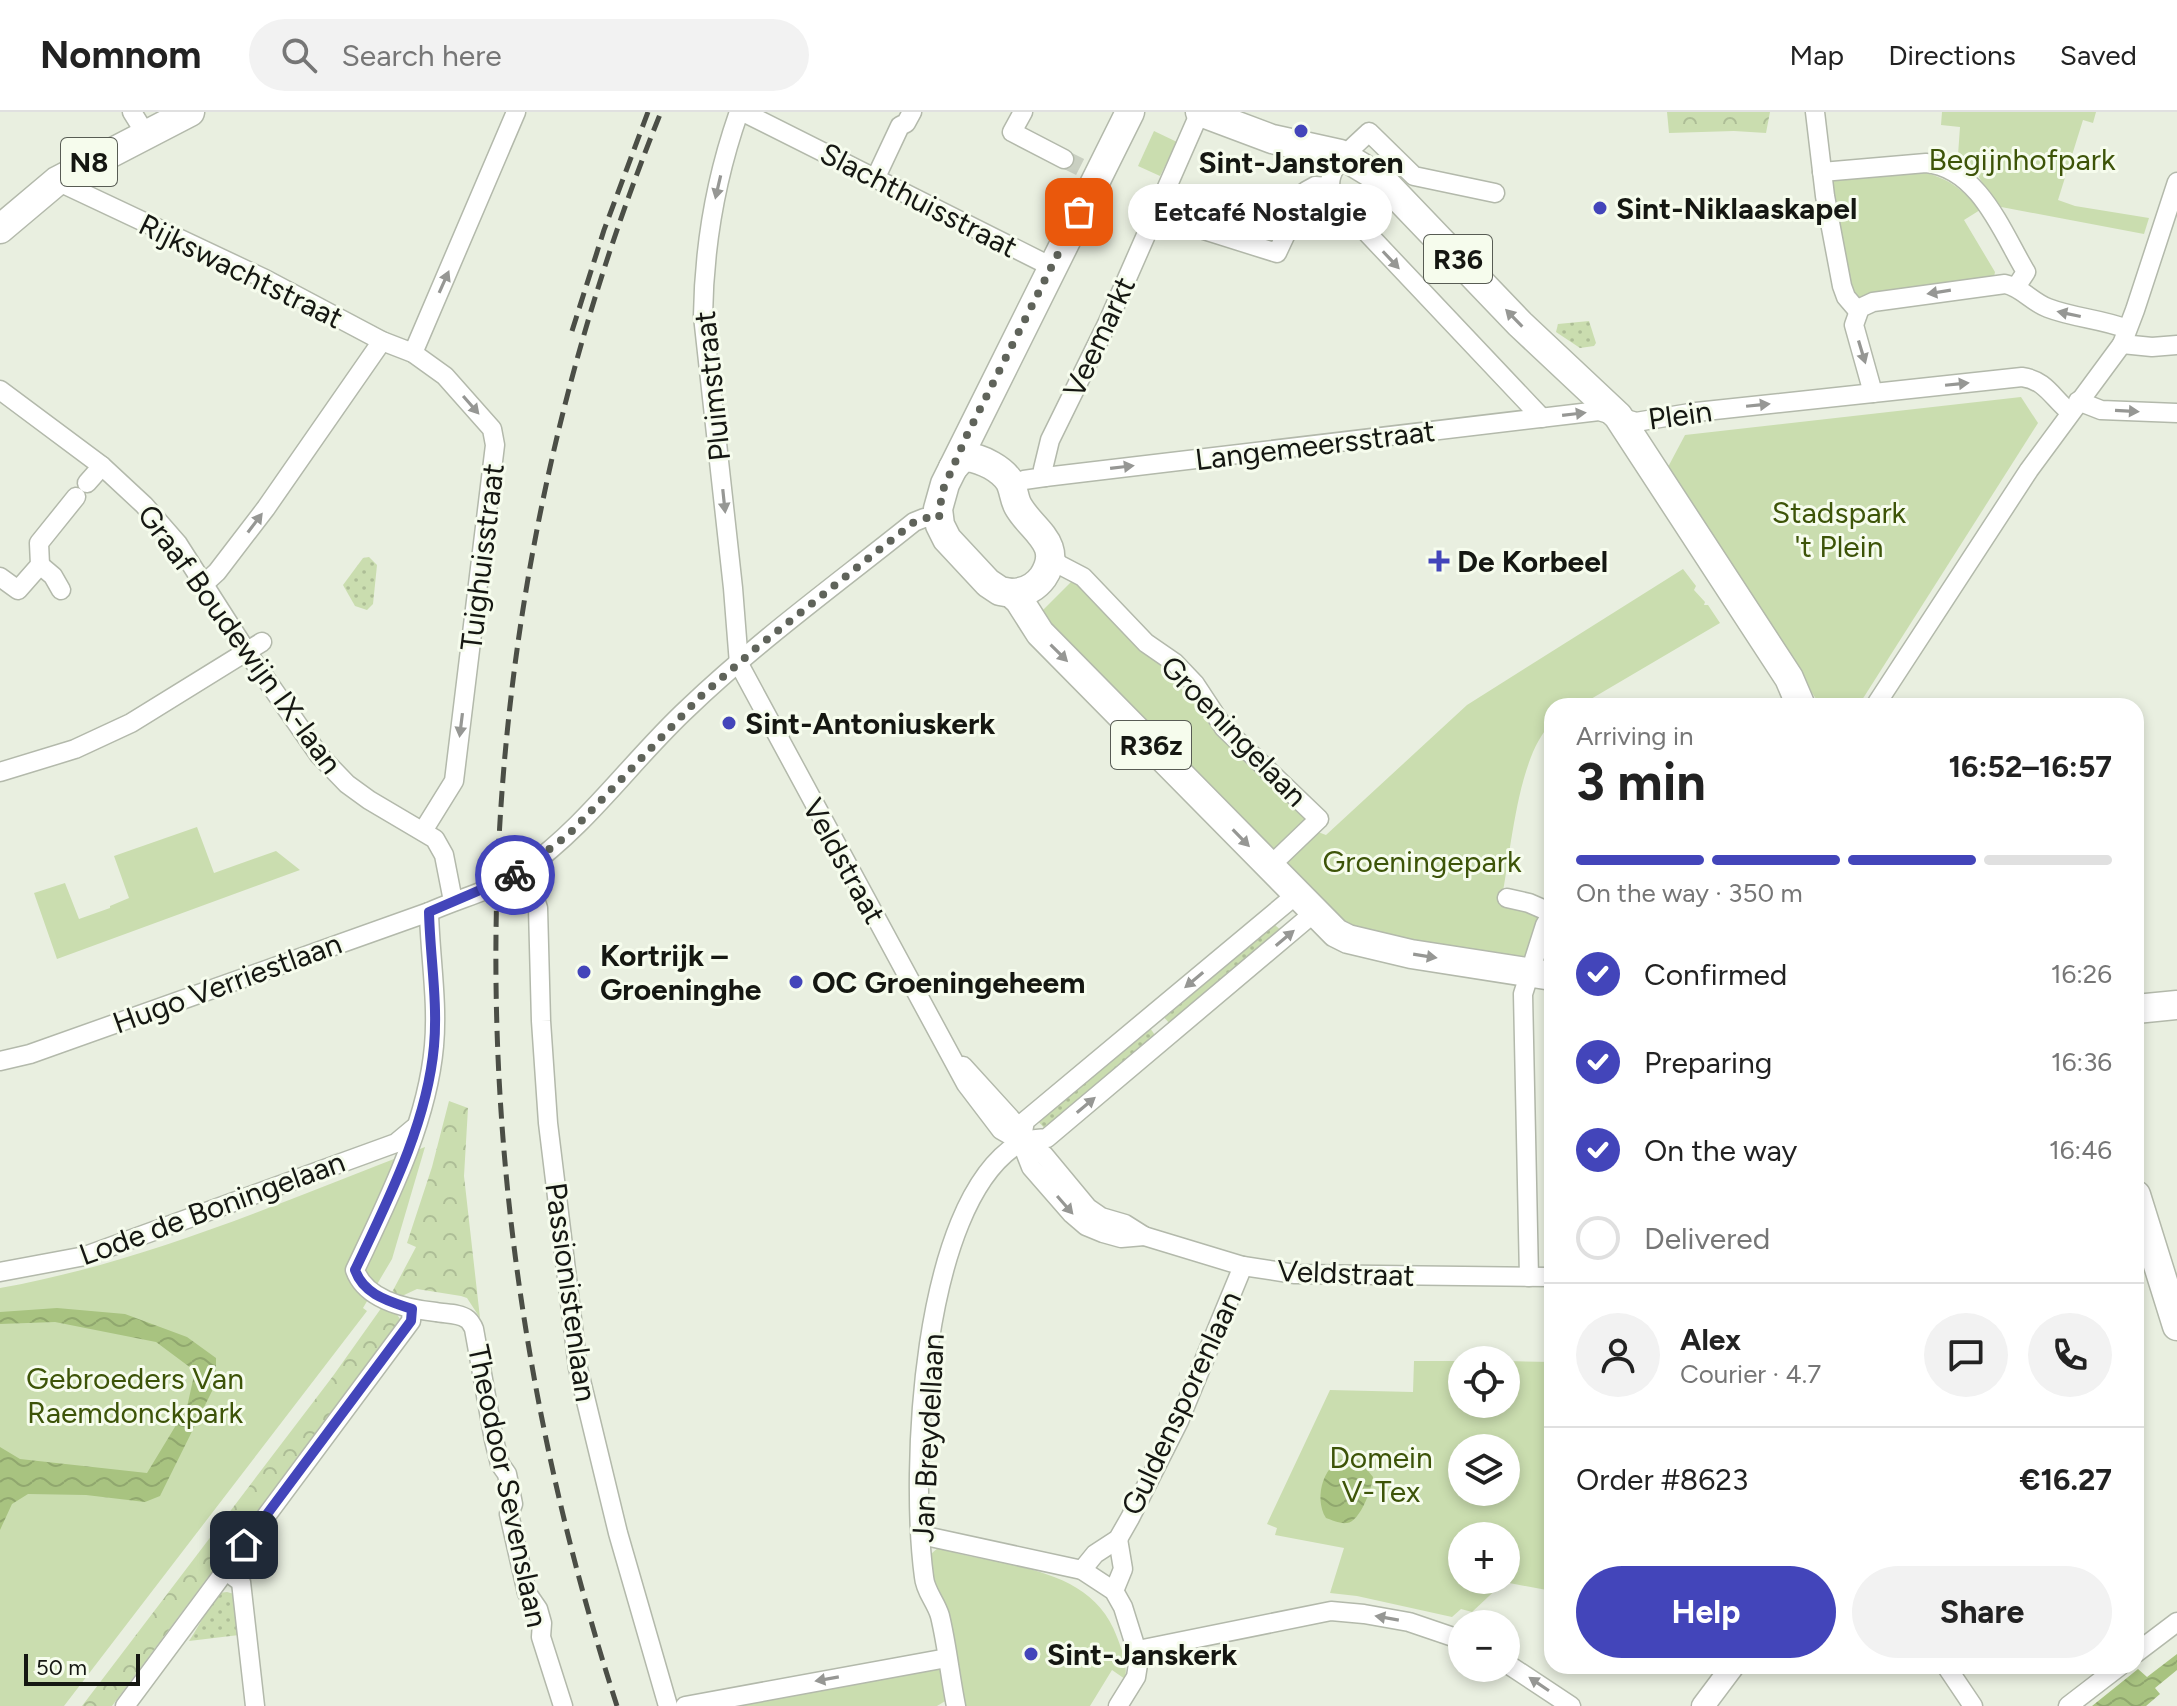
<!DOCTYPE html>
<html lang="en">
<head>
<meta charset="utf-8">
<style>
	body { margin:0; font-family:Figtree,sans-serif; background:#f2f2f2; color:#222; height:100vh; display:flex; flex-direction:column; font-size:30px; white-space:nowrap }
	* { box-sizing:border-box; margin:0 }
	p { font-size:26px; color:#767676 }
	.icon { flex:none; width:44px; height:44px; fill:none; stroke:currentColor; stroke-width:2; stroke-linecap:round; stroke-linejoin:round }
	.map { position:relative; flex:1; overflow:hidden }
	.panel { position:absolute; left:1544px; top:586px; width:600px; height:976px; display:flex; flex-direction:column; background:#fff; border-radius:24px; box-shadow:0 4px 12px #0003 }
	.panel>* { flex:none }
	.fabs { position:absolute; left:1448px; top:1234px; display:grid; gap:16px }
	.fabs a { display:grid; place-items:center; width:72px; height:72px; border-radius:50%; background:#fff; box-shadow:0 4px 12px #0003; font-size:40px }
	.scale { position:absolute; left:24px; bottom:20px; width:116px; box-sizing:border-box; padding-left:8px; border:4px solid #151712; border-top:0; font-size:22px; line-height:28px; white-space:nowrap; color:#151712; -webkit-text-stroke:6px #f6fced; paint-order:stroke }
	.pin { position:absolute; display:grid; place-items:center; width:68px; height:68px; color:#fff; margin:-34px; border-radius:16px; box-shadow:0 4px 12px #0006 }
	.courier { position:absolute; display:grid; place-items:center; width:80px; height:80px; margin:-40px; border:6px solid #4345ba; border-radius:50%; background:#fff; color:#222; box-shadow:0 2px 10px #0007 }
	.bubble { position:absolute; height:56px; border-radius:28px; background:#fff; box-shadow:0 4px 12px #0003; font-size:26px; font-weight:700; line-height:56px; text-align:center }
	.overview em { font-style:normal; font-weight:700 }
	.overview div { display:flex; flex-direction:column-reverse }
	.overview { display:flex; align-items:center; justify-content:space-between; height:136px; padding:0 32px }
	h1 { font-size:52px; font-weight:700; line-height:60px }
	.bar { display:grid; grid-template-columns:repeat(4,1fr); gap:12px 8px; align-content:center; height:96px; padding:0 32px }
	.bar i { height:10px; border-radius:6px; background:#e0e0e0 }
	.bar .active { background:#4345ba }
	.bar p { grid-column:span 4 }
	.line { display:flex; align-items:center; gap:20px; padding:0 32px; border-top:2px solid #e0e0e0 }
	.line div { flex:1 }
	.round { display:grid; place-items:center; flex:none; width:84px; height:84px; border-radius:42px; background:#f2f2f2 }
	ol { padding:0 32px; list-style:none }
	li { display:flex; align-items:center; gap:24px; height:88px }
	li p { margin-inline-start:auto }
	li .icon { padding:8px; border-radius:50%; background:#4345ba; color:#fff; stroke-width:4 }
	li:last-child { color:#767676 }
	li i { width:44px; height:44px; border:4px solid #e0e0e0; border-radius:50% }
	.button { display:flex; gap:16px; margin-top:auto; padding:16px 32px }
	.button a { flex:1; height:92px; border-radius:48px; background:#4345ba; color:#fff; font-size:32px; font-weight:700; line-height:92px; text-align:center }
	.button a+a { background:#f2f2f2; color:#222 }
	header { display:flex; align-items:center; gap:48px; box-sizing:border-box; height:112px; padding:0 40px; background:#fff; border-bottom:2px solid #e0e0e0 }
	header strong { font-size:38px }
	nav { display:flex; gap:44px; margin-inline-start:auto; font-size:28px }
	.search { width:560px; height:72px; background:#f2f2f2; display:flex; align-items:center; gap:20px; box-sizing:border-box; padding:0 28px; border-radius:44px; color:#767676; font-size:30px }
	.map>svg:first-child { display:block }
	.grass { fill:url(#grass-dots) }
	.forest { fill:url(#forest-crowns) }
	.green { fill:#caddaf; fill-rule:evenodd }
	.water { fill:url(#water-waves) }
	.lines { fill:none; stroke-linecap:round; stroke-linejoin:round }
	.minor-tunnel { stroke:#c9cfc1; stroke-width:18; stroke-dasharray:18 9; stroke-linecap:butt }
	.minor-casing { stroke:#b3b9ab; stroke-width:21 }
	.tertiary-casing { stroke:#b3b9ab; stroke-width:25 }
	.primary-casing { stroke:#b3b9ab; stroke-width:31 }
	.minor { stroke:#fff; stroke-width:18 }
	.tertiary { stroke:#fff; stroke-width:22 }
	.primary { stroke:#fff; stroke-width:28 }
	.rail { stroke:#4b4e46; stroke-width:5; stroke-dasharray:16 8; stroke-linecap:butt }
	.oneway { fill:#969794 }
	.done { stroke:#5f635a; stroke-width:8; stroke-dasharray:0 14.4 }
	.route { stroke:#4345ba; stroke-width:10 }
	.poi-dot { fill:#4345ba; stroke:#f6fced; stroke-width:3 }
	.labels { text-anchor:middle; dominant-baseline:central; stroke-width:6; stroke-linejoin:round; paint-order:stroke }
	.shield { fill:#f6fced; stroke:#585c54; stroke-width:2 }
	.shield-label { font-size:28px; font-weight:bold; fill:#151712 }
	.park-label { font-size:30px; fill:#3d5408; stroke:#f6fced }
	.poi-label { font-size:30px; font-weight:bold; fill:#151712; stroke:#f6fced; text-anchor:start }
	.street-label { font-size:30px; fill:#151712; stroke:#f6fced }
</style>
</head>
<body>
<header>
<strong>Nomnom</strong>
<div class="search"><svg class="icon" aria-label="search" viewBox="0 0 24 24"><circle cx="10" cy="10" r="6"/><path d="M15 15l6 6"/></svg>Search here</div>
<nav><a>Map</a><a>Directions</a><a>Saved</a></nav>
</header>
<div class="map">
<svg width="2177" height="1594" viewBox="0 0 2177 1594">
	<defs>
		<pattern id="grass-dots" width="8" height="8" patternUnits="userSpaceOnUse" patternTransform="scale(2)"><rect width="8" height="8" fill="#caddaf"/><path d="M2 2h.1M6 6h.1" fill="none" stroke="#adbd96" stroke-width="1.8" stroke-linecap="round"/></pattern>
		<pattern id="forest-crowns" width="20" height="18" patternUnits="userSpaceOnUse" patternTransform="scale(2)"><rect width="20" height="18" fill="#caddaf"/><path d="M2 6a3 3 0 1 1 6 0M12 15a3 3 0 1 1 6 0" fill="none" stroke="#adbd96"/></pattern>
		<pattern id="water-waves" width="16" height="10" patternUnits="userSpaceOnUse" patternTransform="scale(2)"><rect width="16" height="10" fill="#a8c380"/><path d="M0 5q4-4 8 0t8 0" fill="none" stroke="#90a76e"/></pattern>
	</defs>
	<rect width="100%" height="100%" fill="#e9efe0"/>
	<g class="grass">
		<path d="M1589,209l7,22 -2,3 -14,2 -24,-16 2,-8z"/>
		<path d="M369,445l8,8 -4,39 -6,6 -12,-4 -12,-21 20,-27z"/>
		<path d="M1270,809l12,10 -112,93 -7,-8z"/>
		<path d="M1150,916l7,10 -110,93 -11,-12z"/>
		<path d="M227,1480l7,2 5,41 -50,6c11,-16 18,-33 30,-48z"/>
	</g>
	<g class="forest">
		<path d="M1667,0h103l-4,21 -32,-2 -65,2z"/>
		<path d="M449,989l19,7 -4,68 16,142 -13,-20 -6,-2 -44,-7 -15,7h-12l26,-49 -9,-4 25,-76z"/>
		<path d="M382,1195l12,3 6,9 -288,387h-30l251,-330z"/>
	</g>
	<g class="green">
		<path d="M1942,0h154l-3,11 -10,-3 -25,80 17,6 74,12 -5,16 -148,-28 -29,-49 -9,-2 2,-28 -19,-2z"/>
		<path d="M1154,19l23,11 -17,34 -22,-10z"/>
		<path d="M1919,59c31,8 41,16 61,39l-16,10 31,52 -1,5 -141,21 -27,-121z"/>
		<path d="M2021,285l17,26 -176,277 -46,-1 -148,-232 17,-32z"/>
		<path d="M1683,457l13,17 -2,4 11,12 -1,3h4l12,18 -141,83h-27v17c-35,32 -41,132 -51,179l51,12v55l-201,-36 -314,-317 37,-37 20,16v7l68,61v5l26,28 7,-1 7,11 -1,6 62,64 40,38 1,4 14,14 8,3 141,-130z"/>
		<path d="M197,715l17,46 62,-22 24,19 -243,89 -23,-66 31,-10 14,36 31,-11v-2l19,-8 -15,-42z"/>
		<path d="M425,1035l-33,112 -29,49 4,3 -303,395h-64v-418c147,-26 286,-88 425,-141z"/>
		<path d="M1414,1249h48v43h44v-43l46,1v229l-48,-9 -32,30 -11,-3 -9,8 -95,-21 -27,-3 14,-45 -69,-13 2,-7 -10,-4 63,-134 83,2zM1462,1336h44v44h-44zM1462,1424h44v44h-44z"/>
		<path d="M940,1434l13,2 3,5c61,15 137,17 161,84 5,13 11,28 8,42l-13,-9 -22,36h-126l-32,-126 -1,-26z"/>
		<path d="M940,1555l7,33 -10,6h-220z"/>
	</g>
	<g class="water">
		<path d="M57,1196l68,6 62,23 29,21v25l-56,113 -15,6 -59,-7 -58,-1 -16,10 -12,26v-83l20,12 127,14 40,-66 8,-36 -39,-29 -101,-20 -55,2v-12z"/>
		<path d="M1350,1345l10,4 13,16c-1,11 -13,45 -26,46 -7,1 -15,-3 -21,-5 -13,-21 -2,-58 24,-61z"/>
		<path d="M2177,1542v16l-22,18 5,6 -14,12h-54l46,-37 9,8z"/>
	</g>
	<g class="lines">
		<path class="minor-tunnel" d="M1064,47l20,10"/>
		<g class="minor-casing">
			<g id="minor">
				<path d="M132,0l13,21"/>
				<path d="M739,0c-23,65 -35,135 -36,204l30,272 6,76 227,420 35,46 43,25 44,53 13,9 24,7 19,12 99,30 52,8 257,3"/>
				<path d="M743,0l309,155"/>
				<path d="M1023,0l-11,20 52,27"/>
				<path d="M1815,0l10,84 17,90 4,11 12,14"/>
				<path d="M1822,60l104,-9c53,5 76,69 100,109l-10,15"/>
				<path d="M876,65l24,-51 6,-3 6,-11"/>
				<path d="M57,69l208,98 117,62 31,12 32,23 47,53 3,16 -41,336 -31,50"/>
				<path d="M1495,81l-81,-17 -45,-44c-17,17 -52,41 -34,67l207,219"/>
				<path d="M1156,103l121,38 29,-62 9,-5 13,1"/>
				<path d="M2122,232l30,3 25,-2"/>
				<path d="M413,241l103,-241"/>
				<path d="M0,278l102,76 42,39 34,39 69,108 72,103 28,29 22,16 66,39 9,16 9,46"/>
				<path d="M1873,281l-19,-68 6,-17 13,-6 132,-18c16,3 27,18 43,24 26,10 54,11 79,21"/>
				<path d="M2078,289l23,9 76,3"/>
				<path d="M1045,365l-2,-8 7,-29 57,-116 93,-212"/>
				<path d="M87,371l15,-17"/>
				<path d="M1012,375l12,-7 21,-3 554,-66 37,11 60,-10 326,-35c24,3 31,22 48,35"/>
				<path d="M1050,444l10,9 23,12 63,66 29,20 20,21 29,44 95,91 -50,48"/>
				<path d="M40,453l13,11 8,14"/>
				<path d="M0,465l18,13 22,-25 -1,-22 37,-46"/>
				<path d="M205,471l12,-11 49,-64 116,-167"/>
				<path d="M1875,594l154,-236 93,-126 13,-34 42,-128"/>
				<path d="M0,660l75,-23 56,-26 131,-81"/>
				<path d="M521,760l12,21 5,15 3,113 7,102 30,245 40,165 50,173"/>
				<path d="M1507,786l22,5 23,10"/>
				<path d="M429,800c1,44 9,90 5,134 -7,78 -46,154 -79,224 11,31 52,39 81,42 9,2 23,1 31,7 2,1 6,7 7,10l20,111 6,24 7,10 6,30 -4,10 18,79 11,16 4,14 -1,14 22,69"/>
				<path d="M0,949l30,-7 399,-142c31,-14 66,-22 95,-42 63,-44 108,-110 164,-162 70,-67 150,-125 226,-186l10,-4h15"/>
				<path d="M963,954l50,55 18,46 41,47 14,12 17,7 18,5 23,-2"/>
				<path d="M1021,1030l4,-21 272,-227"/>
				<path d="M0,1160l85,-16 311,-113 18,-15"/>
				<path d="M1529,1165l-6,-283 22,-69 7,-12"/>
				<path d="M921,1423l161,35 32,21 9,16 16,51 -3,19 -18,29"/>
				<path d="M225,1458l16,12 14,124"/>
				<path d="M1082,1458l13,-16 23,-15 12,-21 49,-97 64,-155"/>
				<path d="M1114,1479l9,-22 -5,-30"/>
				<path d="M1138,1538l193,-39 33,3 45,8 53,18"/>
				<path d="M2136,1541l41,-31"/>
				<path d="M1506,1551l65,43"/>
				<path d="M1946,1554l27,40"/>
				<path d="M125,1594l286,-385 1,-12"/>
				<path d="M685,1594l262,-48"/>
				<path d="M956,1594c-6,-30 -9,-61 -16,-90 -4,-14 -15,-25 -16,-39 -14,-104 -4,-372 94,-433 8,-5 20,-5 29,-6l268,-226"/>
				<path d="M2068,1594l52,-40"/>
			</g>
		</g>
		<g class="tertiary-casing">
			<path id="tertiary" d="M1703,1594l30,-40"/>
		</g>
		<g class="primary-casing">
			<g id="primary">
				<path d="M1130,0l-185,372 -7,25 2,16 7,14 41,44 12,8 11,2 8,7 21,33 296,300 12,6 63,15 141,22"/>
				<path d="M1200,0l72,27 68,15 41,25 139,145 98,92 171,262 12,28"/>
				<path d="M0,117l57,-48 133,-69"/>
				<path d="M953,356l7,-8 7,-3c16,2 35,12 43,25 4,8 4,17 8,24 13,24 47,38 25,71 -8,11 -19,16 -32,16"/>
				<path d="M2136,897l41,-4"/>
				<path d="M2136,1083l41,131"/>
			</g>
		</g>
		<use href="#minor" class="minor"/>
		<use href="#tertiary" class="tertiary"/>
		<use href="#primary" class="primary"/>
		<g class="rail">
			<path d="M572,219l32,-101 44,-118"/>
			<path d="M617,1594c-171,-528 -165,-1077 44,-1594"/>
		</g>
	</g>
	<defs><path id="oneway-solid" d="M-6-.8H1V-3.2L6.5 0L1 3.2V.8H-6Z" transform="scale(2)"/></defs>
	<g class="oneway">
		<use href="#oneway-solid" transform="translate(718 75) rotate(103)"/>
		<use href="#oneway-solid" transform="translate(1391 148) rotate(47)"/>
		<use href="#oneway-solid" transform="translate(444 170) rotate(-66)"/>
		<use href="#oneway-solid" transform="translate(1939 180) rotate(171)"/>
		<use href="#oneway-solid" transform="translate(2069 202) rotate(-168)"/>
		<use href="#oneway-solid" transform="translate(1514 206) rotate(-134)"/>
		<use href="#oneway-solid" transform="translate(1862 240) rotate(73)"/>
		<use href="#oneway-solid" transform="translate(1957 272) rotate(-6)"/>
		<use href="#oneway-solid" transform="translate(471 293) rotate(49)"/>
		<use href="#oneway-solid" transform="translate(1758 293) rotate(-6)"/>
		<use href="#oneway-solid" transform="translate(2127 299) rotate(3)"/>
		<use href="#oneway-solid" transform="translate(1574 302) rotate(-7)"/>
		<use href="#oneway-solid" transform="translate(1122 355) rotate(-7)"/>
		<use href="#oneway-solid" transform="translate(724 389) rotate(84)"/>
		<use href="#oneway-solid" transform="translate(255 411) rotate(-53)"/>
		<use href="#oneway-solid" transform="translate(1059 541) rotate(45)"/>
		<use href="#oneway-solid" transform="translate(461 613) rotate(97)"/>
		<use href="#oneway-solid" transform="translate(1241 726) rotate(46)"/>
		<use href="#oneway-solid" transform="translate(1285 826) rotate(-40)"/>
		<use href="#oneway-solid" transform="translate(1425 844) rotate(9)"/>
		<use href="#oneway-solid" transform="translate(1194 868) rotate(140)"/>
		<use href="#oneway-solid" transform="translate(1086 993) rotate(-40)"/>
		<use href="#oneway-solid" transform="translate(1065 1093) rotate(49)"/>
		<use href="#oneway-solid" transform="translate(1387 1506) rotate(-170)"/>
		<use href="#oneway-solid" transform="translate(827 1567) rotate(170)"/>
		<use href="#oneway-solid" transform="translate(1539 1572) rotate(-146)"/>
	</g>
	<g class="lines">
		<path class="done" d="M515,763l53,-40 132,-138 55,-48 159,-127 10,-4h15l3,-26 25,-57 112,-223"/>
		<path class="route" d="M244,1433l167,-224 1,-12c-23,-8 -48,-14 -57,-39 33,-70 72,-146 79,-224 4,-44 -4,-90 -5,-134l86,-37"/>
	</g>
	<g class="poi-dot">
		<circle cx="1301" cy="19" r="8"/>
		<circle cx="1600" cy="96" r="8"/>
		<path d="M1435 437h8v8h8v8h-8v8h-8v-8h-8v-8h8z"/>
		<circle cx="729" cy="611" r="8"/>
		<circle cx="584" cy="860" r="8"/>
		<circle cx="796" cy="870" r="8"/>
		<circle cx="1031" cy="1542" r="8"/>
	</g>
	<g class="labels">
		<g class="shield">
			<rect x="61" y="26" width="56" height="48" rx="6"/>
			<rect x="1424" y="123" width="68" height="48" rx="6"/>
			<rect x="1111" y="609" width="80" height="48" rx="6"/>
		</g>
		<g class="shield-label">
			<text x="89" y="50">N8</text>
			<text x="1458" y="147">R36</text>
			<text x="1151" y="633">R36z</text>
		</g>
		<g class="park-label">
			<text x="2022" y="47">Begijnhofpark</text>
			<text x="1839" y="400">Stadspark<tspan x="1839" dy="34">'t Plein</tspan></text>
			<text x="1422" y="749">Groeningepark</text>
			<text x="135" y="1266">Gebroeders Van<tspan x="135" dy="34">Raemdonckpark</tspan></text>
			<text x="1381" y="1345">Domein<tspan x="1381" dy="34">V-Tex</tspan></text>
		</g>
		<g class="poi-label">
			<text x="1301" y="50" text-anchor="middle">Sint-Janstoren</text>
			<text x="1616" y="96">Sint-Niklaaskapel</text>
			<text x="1457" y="449">De Korbeel</text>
			<text x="745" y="611">Sint-Antoniuskerk</text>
			<text x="600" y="843">Kortrijk –<tspan x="600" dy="34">Groeninghe</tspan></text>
			<text x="812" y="870">OC Groeningeheem</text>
			<text x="1047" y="1542">Sint-Janskerk</text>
		</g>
		<g class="street-label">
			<text transform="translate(919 88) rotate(27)">Slachthuisstraat</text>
			<text transform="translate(241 159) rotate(26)">Rijkswachtstraat</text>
			<text transform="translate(1099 225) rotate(-65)">Veemarkt</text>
			<text transform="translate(712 274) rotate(-96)">Pluimstraat</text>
			<text transform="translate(1680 303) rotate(-8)">Plein</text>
			<text transform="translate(1315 333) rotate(-7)">Langemeersstraat</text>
			<text transform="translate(482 445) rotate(-83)">Tuighuisstraat</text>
			<text transform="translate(240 527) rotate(54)">Graaf Boudewijn IX-laan</text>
			<text transform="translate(1234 619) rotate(46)">Groeningelaan</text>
			<text transform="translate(844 749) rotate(61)">Veldstraat</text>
			<text transform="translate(227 871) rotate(-20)">Hugo Verriestlaan</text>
			<text transform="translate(212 1096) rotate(-20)">Lode de Boningelaan</text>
			<text transform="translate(1346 1161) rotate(2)">Veldstraat</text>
			<text transform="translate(571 1180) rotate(82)">Passionistenlaan</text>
			<text transform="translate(1181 1291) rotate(-65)">Guldensporenlaan</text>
			<text transform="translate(928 1326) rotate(-87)">Jan Breydellaan</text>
			<text transform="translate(508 1374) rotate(78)">Theodoor Sevenslaan</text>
		</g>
	</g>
</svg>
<div class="fabs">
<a><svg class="icon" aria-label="locate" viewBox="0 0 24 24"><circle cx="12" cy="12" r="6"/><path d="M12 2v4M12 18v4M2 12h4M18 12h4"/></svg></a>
<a><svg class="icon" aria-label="layers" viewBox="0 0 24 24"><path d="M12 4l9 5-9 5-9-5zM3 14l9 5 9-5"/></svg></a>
<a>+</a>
<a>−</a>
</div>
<div class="scale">50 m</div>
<div class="pin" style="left:1079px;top:100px;background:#ea580c"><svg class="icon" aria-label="bag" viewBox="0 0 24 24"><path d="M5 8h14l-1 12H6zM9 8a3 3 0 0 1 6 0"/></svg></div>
<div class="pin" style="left:244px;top:1433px;background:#1f2937"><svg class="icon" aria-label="home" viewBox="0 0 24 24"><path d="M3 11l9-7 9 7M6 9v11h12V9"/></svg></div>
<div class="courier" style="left:515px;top:763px"><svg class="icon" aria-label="bike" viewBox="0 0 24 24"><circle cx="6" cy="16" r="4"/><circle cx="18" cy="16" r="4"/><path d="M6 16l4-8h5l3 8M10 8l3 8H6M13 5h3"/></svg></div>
<div class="bubble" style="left:1128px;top:72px;width:264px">Eetcafé Nostalgie</div>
<section class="panel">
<div class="overview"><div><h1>3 min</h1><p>Arriving in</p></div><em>16:52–16:57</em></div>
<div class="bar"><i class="active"></i><i class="active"></i><i class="active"></i><i></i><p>On the way · 350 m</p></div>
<ol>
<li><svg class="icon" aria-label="check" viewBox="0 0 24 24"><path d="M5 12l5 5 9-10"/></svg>Confirmed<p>16:26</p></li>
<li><svg class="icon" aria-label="check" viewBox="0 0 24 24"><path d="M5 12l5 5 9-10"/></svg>Preparing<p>16:36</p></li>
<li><svg class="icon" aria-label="check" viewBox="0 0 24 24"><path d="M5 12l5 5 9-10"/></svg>On the way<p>16:46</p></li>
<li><i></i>Delivered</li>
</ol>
<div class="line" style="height:144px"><a class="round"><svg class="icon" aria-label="person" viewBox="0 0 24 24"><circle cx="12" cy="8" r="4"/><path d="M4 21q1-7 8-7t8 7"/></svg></a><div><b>Alex</b><p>Courier · 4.7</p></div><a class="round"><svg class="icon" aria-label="chat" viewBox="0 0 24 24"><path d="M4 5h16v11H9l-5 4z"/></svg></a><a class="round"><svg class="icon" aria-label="phone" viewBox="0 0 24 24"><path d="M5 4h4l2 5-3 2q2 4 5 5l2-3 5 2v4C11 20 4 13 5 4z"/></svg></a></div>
<div class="line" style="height:104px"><div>Order #8623</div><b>€16.27</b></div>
<div class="button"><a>Help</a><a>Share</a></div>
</section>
</div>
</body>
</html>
